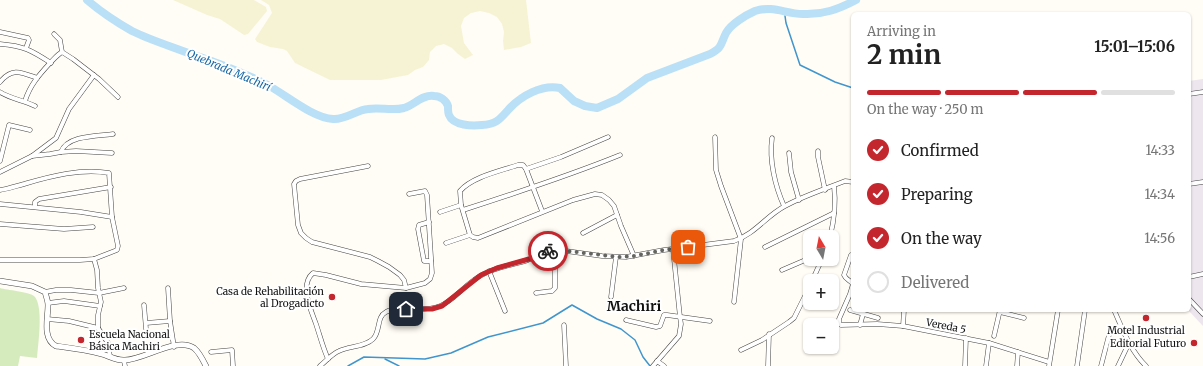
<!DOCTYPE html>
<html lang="en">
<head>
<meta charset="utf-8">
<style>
	body { margin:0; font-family:Merriweather,serif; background:#f6f6f6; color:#222; height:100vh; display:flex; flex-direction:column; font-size:15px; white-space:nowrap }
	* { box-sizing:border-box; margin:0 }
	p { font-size:13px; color:#767676 }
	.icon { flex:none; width:22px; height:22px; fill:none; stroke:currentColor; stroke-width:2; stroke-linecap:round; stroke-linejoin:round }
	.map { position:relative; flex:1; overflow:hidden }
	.sheet { position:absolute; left:851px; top:12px; width:340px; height:300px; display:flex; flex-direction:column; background:#fff; border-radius:6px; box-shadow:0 1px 3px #0004 }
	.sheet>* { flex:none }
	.needle { width:26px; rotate:350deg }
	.fabs { position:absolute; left:803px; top:230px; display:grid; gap:8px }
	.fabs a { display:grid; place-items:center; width:36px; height:36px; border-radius:6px; background:#fff; box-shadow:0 1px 3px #0004; font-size:20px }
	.pin { position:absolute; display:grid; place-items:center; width:34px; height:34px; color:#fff; margin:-17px; border-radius:8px; box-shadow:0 2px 6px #0006 }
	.courier { position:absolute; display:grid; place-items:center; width:40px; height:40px; margin:-20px; border:3px solid #c4262e; border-radius:50%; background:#fff; color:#222; box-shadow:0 1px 5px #0007 }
	.headline em { font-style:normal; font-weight:700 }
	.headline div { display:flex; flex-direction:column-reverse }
	.headline { display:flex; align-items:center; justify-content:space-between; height:68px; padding:0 16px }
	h1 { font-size:26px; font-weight:700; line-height:30px }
	.bar { display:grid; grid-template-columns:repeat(4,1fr); gap:6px 4px; align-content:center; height:48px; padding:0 16px }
	.bar i { height:5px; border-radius:3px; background:#e0e0e0 }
	.bar .on { background:#c4262e }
	.bar p { grid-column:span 4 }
	ol { padding:0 16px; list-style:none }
	li { display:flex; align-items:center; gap:12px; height:44px }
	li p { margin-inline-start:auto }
	li .icon { padding:4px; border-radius:50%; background:#c4262e; color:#fff; stroke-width:4 }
	li:last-child { color:#767676 }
	li i { width:22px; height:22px; border:2px solid #e0e0e0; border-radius:50% }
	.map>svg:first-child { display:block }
	.industrial { fill:#eee6ef }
	.farmland { fill:#f6f3d4 }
	.green { fill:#d5ebbd }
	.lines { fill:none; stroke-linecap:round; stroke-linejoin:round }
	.stream { stroke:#3f96cf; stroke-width:1.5 }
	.river { stroke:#b9e0f7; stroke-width:8 }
	.minor-casing { stroke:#444; stroke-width:5 }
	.tertiary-casing { stroke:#444; stroke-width:6 }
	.minor { stroke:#fff; stroke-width:4 }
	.tertiary { stroke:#fff; stroke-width:5 }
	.done { stroke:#646461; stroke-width:4; stroke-dasharray:0 7.2 }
	.route { stroke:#c4262e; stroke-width:5 }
	.poi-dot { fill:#c4262e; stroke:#fff; stroke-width:1.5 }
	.labels { text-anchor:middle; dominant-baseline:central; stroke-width:4; stroke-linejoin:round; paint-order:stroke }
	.poi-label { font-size:10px; fill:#111; stroke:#fff; text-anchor:end }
	.street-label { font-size:10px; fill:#111; stroke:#fff }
	.water-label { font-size:11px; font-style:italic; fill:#1768a6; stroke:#fff }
	.district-label { font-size:14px; font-weight:bold; fill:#111; stroke:#fff }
</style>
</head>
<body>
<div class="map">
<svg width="1203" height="366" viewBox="0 0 1203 366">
	<rect width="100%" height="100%" fill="#fffdf5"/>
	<path class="industrial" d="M1203,79v247l-15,-16h1v-229z"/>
	<g class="farmland">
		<path d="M173,0h81l12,7 1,4 -19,23 -4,1 -24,-16 -13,-4z"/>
		<path d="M261,0h265l5,43 -10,4 -17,3 -1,-9 1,-9 -2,-8 -5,-7 -8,-4 -9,-2 -9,2 -7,5 -3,8 3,17 9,12 -8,4 -7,-5 -6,-6 -8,-4 -8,2 -6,6 -1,8 -6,7 -8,3 -7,5 -27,5h-51l-35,-17 -8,-12 -4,-2 -13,-2 -13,-5 -2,-3 17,-26 -3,-8z"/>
	</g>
	<path class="green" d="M0,288c7,2 29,4 34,8 10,9 4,49 3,62l-17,-2 -2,10h-18z"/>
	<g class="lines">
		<g class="stream">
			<path d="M785,16l1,7 14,42 35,17 18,6"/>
			<path d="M385,359l14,7"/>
			<path d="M348,366l16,-9 61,2 26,-6 37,-16 55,-14 29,-18 25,14 24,10 14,11 8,17 7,9"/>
		</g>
		<path class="river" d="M87,0c14,12 29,22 45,31 18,9 41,16 59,23 25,8 50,18 73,29 20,10 48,35 69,36 13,1 23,-9 35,-10 12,-2 24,2 36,-1 10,-3 19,-14 30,-12 6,0 12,4 14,10 0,3 0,7 1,9 4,11 24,11 33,10 15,-1 18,-6 27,-16 12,-13 33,-25 51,-21l14,13 11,5 12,2 21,-9 29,-21 63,-24c13,-7 10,-9 16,-21 5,-9 20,-18 29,-22 19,-6 30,3 48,3 20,1 36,-5 53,-14"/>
		<g class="minor-casing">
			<g id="minor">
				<path d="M0,32l28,6 1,2 -3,8"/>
				<path d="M54,34l6,6 2,12 11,7 26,20 19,18"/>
				<path d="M0,44c24,2 31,6 51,19"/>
				<path d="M0,82c12,-15 21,-10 37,-4"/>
				<path d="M0,92c11,7 23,8 35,14"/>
				<path d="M1189,94l14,-2"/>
				<path d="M25,101c5,-16 14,-26 25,-38 4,-4 7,-8 12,-11"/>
				<path d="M715,137l1,33 5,16 20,53 -7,63"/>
				<path d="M772,138c-3,22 3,48 12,68"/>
				<path d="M818,151v6l7,33"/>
				<path d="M61,152l15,-1 36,2"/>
				<path d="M789,153l2,19 8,28"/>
				<path d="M32,156l18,-2 11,-2c6,-17 37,-16 52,-18"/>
				<path d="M0,161l9,-36 21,5"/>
				<path d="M368,166l-68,13 -4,2 -2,3 4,41 3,8 5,5 6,4 58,15 8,4 11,6 11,8 4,5 2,8"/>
				<path d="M526,169l35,-12 47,-20"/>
				<path d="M0,172l32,-16 24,-18 13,-29 25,-34"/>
				<path d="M1189,184l14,-2"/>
				<path d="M0,190c8,-1 16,-4 24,-6 27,-8 58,-16 85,-11l3,44 6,29 -1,4 -23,9 -14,1h-80"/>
				<path d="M0,204l81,8 31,5"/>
				<path d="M35,207v-5l4,-3 72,-12"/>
				<path d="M463,210c53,-17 105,-34 157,-55"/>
				<path d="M542,211l-16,-42 -3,-4h-5c-18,6 -46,12 -58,26l1,14 9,30 3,2 5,1 95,-38 22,-6 7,1 7,5 5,6 7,20 13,30"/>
				<path d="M440,212l21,-7"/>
				<path d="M429,222l-10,3 -1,4 6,32h7"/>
				<path d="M0,224l64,5 29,-2"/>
				<path d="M583,233l34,-18"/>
				<path d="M830,237c4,-16 6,-35 4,-51"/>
				<path d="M446,243l24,-8"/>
				<path d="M765,247l69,-34"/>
				<path d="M851,255l-7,20c2,5 6,5 9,9l-3,10 -11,25v4l2,2 36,-1 26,2 86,17 60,19"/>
				<path d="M94,259l3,11 1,18 3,14 -3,13v13l10,15 2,14"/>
				<path d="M782,270l28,-12"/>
				<path d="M489,271l16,40"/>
				<path d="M1189,277l14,-3"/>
				<path d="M812,281l10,-22"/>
				<path d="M168,288l2,33 4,26"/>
				<path d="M45,292l11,-2h15l28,3 25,-5"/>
				<path d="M536,293l16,-2 3,-3v-38"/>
				<path d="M611,297l5,-40"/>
				<path d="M1189,299l14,15"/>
				<path d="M48,303l16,-2 36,5"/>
				<path d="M144,305l2,24"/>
				<path d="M850,310l28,8"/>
				<path d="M1114,310c9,20 16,40 32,56"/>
				<path d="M1000,312l24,6"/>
				<path d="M47,319l22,2 29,7"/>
				<path d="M626,320l30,7 4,-1 4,-11h3l43,6"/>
				<path d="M146,323l24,-2"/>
				<path d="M564,325l2,41"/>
				<path d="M860,325l3,-11"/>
				<path d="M903,326l1,-16"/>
				<path d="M994,336l6,-26"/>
				<path d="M741,350l21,-10 27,-18 5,-4 16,-32"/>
				<path d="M211,352l21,-2 1,16"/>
				<path d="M328,359c-5,-11 -8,-23 -12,-35 -5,-14 -17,-39 -3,-51l13,2 35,9 45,4 19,-5 5,-4 2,-6 -5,-78 -2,-4 -16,3"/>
				<path d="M124,361l1,5"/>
				<path d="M657,361l7,5"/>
				<path d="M320,366c6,-5 12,-12 19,-15 10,-5 26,-4 34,-12 8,-8 3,-22 13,-27 12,-7 38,1 54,-6 13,-5 22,-18 34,-26 16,-12 35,-14 54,-20 12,-5 18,-11 31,-10l43,6 24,1 38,-7 70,-9c21,-7 32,-25 51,-35 18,-10 40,-17 60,-25l8,1"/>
				<path d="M653,366l26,-30 2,-12 -1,-7 -7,-68"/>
				<path d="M768,366l1,-32"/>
				<path d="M965,366l1,-28"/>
				<path d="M986,366l3,-23"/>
				<path d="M1017,366l1,-14"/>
				<path d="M1049,366l9,-56"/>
				<path d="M1077,366l8,-56"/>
				<path d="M1101,366l8,-31 3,-4 8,-5"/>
				<path d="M1118,366l11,-23"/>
			</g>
		</g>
		<g class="tertiary-casing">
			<path id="tertiary" d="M0,281l32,5 13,6c1,4 3,9 3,13 0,13 -6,34 8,41 15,2 31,4 46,8 7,2 15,7 23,6 19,0 52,-24 69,-12 5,4 9,12 12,18"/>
		</g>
		<use href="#minor" class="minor"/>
		<use href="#tertiary" class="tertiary"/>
	</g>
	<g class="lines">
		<path class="done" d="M548,251l11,-1 60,7 15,-1 30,-6 24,-3"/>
		<path class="route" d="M406,309h26l10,-3 39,-31 16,-7 32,-9 19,-8"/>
	</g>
	<g class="poi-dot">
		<circle cx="332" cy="297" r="4"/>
		<circle cx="1146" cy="318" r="4"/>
		<circle cx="81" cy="340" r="4"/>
		<circle cx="1194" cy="343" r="4"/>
	</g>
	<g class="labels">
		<g class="poi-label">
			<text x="324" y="291">Casa de Rehabilitación<tspan x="324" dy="12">al Drogadicto</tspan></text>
			<text x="1146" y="330" text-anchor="middle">Motel Industrial</text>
			<text x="89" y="334" text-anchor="start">Escuela Nacional<tspan x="89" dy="12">Básica Machiri</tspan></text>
			<text x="1186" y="343">Editorial Futuro</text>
		</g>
		<g class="street-label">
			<text transform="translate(946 326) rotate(11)">Vereda 5</text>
		</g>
		<g class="water-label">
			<text transform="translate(229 70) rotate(23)">Quebrada Machirí</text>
		</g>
		<g class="district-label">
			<text x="634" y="306">Machiri</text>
		</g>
	</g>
</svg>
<div class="fabs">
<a><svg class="needle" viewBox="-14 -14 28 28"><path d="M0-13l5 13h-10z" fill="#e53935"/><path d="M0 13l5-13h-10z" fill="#767676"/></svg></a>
<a>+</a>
<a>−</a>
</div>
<div class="pin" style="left:688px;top:247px;background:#ea580c"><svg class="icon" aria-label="bag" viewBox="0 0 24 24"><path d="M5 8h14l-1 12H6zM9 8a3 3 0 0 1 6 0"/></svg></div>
<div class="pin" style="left:406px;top:309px;background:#1f2937"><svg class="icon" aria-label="home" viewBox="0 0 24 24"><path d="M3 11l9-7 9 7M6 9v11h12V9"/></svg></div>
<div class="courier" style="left:548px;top:251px"><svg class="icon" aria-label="bike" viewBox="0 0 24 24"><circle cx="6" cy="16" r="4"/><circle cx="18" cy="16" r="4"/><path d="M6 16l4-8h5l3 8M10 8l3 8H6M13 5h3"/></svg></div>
<section class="sheet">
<div class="headline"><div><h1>2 min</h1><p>Arriving in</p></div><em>15:01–15:06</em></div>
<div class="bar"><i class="on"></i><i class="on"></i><i class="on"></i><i></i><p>On the way · 250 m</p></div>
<ol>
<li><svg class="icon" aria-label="check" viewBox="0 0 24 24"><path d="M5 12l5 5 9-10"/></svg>Confirmed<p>14:33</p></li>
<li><svg class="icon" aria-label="check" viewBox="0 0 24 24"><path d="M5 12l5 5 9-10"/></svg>Preparing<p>14:34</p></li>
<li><svg class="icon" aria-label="check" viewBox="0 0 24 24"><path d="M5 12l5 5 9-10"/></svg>On the way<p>14:56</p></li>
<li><i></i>Delivered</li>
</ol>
</section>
</div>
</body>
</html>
